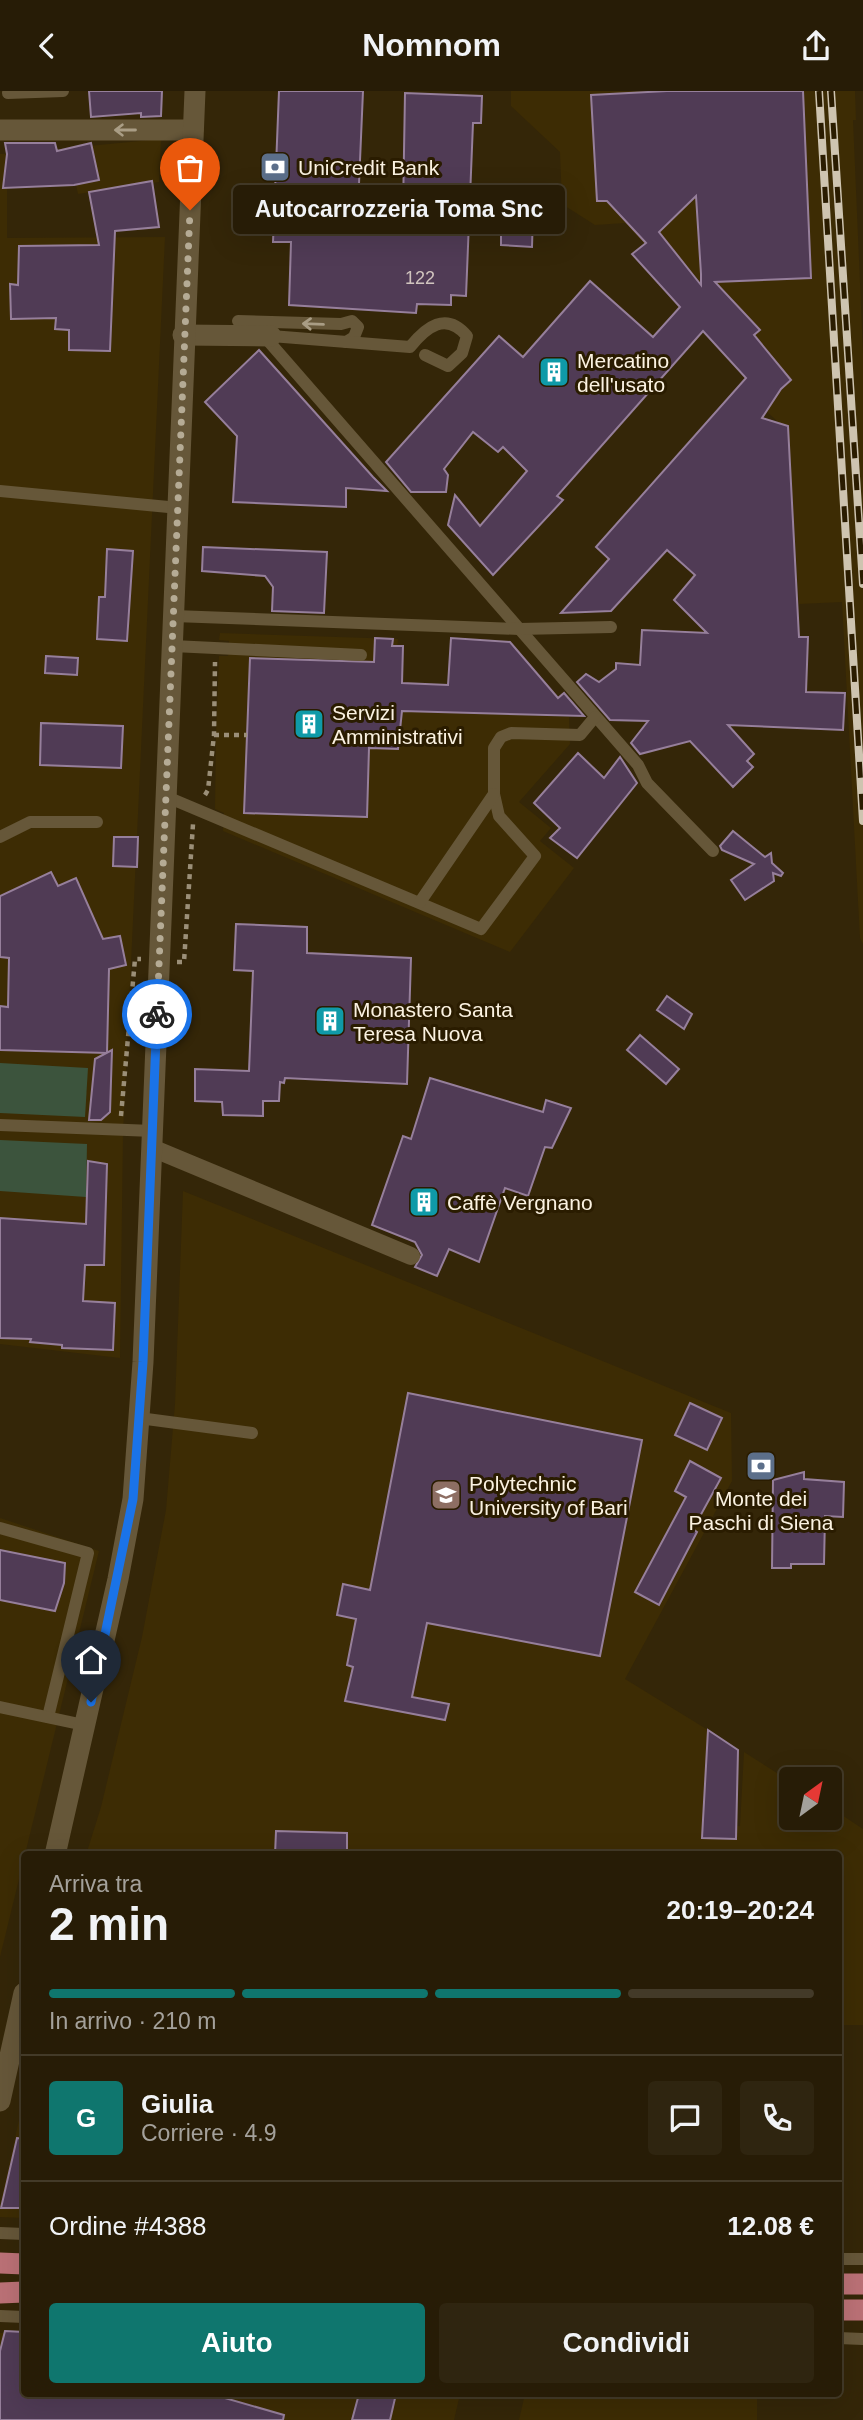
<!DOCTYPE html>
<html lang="it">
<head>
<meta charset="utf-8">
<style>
	body { margin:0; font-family:Arial,sans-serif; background:#2f2510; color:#f1f3f6; height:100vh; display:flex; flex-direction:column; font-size:26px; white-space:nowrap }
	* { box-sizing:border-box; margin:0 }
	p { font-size:23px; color:#a4a19b }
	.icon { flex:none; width:38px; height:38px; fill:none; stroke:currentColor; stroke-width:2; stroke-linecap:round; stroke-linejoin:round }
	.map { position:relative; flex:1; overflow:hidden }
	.side { position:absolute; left:21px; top:1760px; width:821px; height:546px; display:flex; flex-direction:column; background:#271c06; border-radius:7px; box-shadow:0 7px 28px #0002,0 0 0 2px #433a28 }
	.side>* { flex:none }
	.needle { width:46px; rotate:33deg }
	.tools { position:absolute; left:779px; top:1676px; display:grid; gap:14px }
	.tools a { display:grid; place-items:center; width:63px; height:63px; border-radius:7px; background:#271c06; box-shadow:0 7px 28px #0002,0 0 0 2px #433a28; font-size:35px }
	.pin { position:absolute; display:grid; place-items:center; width:60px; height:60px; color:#fff; margin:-72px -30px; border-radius:50% 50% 50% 0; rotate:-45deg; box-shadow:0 0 7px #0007 }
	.pin .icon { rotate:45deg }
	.courier { position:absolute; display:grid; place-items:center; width:70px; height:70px; margin:-35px; border:5px solid #1a73e8; border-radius:50%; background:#fff; color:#222; box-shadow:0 2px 9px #0007 }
	.bubble { position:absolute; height:49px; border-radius:7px; background:#271c06; box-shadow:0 7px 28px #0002,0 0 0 2px #433a28; font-size:23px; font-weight:600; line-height:49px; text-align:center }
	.head em { font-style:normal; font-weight:600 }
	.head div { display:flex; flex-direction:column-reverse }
	.head { display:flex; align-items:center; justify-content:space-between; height:119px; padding:0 28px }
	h1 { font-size:46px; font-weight:600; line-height:52px }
	.bar { display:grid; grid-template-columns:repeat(4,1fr); gap:10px 7px; align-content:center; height:84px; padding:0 28px }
	.bar i { height:9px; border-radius:5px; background:#433a28 }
	.bar .active { background:#0f766e }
	.bar p { grid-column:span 4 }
	.line { display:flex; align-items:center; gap:18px; padding:0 28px; border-top:2px solid #433a28 }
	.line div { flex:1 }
	.round { display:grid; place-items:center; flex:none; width:74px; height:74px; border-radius:7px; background:#2f2510 }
	.primary-button { display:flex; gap:14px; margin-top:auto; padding:14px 28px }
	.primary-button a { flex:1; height:80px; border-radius:7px; background:#0f766e; color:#fff; font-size:28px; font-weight:600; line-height:80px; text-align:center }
	.primary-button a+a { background:#2f2510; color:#f1f3f6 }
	header { display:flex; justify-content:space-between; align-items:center; height:91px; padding:0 28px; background:#271c06; font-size:32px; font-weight:600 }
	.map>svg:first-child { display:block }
	.built { fill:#3d2c04 }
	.green { fill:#3c543d }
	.building { fill:#503b55; stroke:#967f9b; stroke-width:2; fill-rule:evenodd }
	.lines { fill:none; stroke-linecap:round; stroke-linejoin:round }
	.path { stroke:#9b8f78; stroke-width:4.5; stroke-dasharray:5 5; stroke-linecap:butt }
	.service { stroke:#665739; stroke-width:12 }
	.pedestrian { stroke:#665739; stroke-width:18 }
	.minor { stroke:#665739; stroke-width:21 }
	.secondary { stroke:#665739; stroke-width:21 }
	.primary { stroke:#bb7176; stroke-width:21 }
	.rail-casing { stroke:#cec4b0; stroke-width:8 }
	.rail { stroke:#2a1c00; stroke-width:5; stroke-dasharray:16; stroke-linecap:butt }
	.oneway { stroke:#a99d85 }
	.done { stroke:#b5ab95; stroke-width:7; stroke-dasharray:0 12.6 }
	.route { stroke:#1a73e8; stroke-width:9 }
	.labels { text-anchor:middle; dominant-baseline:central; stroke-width:6; stroke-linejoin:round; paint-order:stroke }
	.number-label { font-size:18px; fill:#d0c4be }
	.poi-label { font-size:21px; fill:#fbf2e1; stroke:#2a1c00; text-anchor:start }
</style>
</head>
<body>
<header><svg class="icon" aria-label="back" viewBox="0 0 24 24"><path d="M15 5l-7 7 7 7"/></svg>Nomnom<svg class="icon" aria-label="share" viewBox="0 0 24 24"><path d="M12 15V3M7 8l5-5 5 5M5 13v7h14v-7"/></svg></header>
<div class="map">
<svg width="863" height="2329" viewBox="0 0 863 2329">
	<rect width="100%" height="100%" fill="#342608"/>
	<g class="built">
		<path d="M511,0h344l1,29h-3l10,233v591l-3,-6 -18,-336 -43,2 -11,-173 -34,-31 17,-19 -146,-158 -30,2 -33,-21 -2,-52 -49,-46z"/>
		<path d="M161,48l-2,43 -81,12 -10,-46z"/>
		<path d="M0,63h7v84l158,-1 -42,897 -3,224 -120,-14z"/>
		<path d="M220,542l178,6 -6,71 177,7 1,27 -51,58 32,26 -11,13 34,27 -64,84 -287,-121 1,-18 -9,-4 1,-74 3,-79h9l1,-15 -10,-1z"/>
		<path d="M183,1100l548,222 1,68 -107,198 83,51 -5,97 37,-1 4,-74 47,30v36h39v-11l33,22v196h-25v-170h-752l15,-48 41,-170 24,-127 9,-106z"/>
		<path d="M0,1427l99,33 -99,406z"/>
		<path d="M24,2007v120l-24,-1v-12z"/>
		<path d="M0,2242h24v61h436l-6,26h-454z"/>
		<path d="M525,2303h232v26h-238z"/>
	</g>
	<g class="green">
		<path d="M0,972l88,5 -3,49 -85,-4z"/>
		<path d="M0,1049l87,4 -1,53 -86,-6z"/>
	</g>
	<g class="building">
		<path d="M89,0h73l-1,25 -20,1v-4l-50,4z"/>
		<path d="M279,0h84l-5,116 45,3 2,-117 77,3 -1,27h-8l-7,173 -15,-1v10l-34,-1 -1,9 -127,-8 2,-63h-18z"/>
		<path d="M667,0h136l8,187 -96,4 45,48 -6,5 37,45 -10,9 -19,29 26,8 11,211h9l-2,55 39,1 -2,37 -115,-5 26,29 -7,7 6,6 -20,20 -43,-46 -50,13 -9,-11 17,-22 -38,-1 -33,-38 9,-8 13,8 17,-13v-6l24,2 2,-35 65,3 -33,-33 21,-25 -28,-25 -56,61 -50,2 48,-54 -13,-12 150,-169 -43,-47 -146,165 6,4 -70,75 -45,-50 7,-30 25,31 47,-55 -24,-24 -5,5 -25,-20 -29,37 4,6 -2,17h-35l-25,-30 113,-126 24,21 67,-76 63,56 27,-30 -48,-53 14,-11 -39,-42h-10l-6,-106zM696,105l5,78v11l-42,-53z"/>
		<path d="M5,52h50l2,8 34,-8 8,37 -25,5 -71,3 4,-34z"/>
		<path d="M152,90l7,46 -44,4 -5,120 -41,-1v-20l-14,-1 1,-11 -45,1 -1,-35 8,1 1,-39 80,-1 -10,-53z"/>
		<path d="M501,121l32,1 -1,34 -31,-2z"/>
		<path d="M259,259l114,127 14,14 -41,-3v19l-113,-5 4,-66 -32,-34z"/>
		<path d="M203,456l124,5 -3,61 -52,-2 1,-24 -8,-11 -63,-5z"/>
		<path d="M107,458l26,2 -6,90 -30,-2 2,-42h6z"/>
		<path d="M375,547l18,1 -1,7h11l-1,37 46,2 3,-47 59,4 48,56 6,-5 20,23 -182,-5 -4,38 -29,-1 -2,69 -123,-4 6,-155 124,4z"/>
		<path d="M46,565l32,2 -1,17 -32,-2z"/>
		<path d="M41,632l82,3 -2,42 -81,-3z"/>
		<path d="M578,662l26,25 16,-21 17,26 -60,75 -27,-20 10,-10 -26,-25z"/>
		<path d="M733,740l32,26 6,-4 1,10 11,10 -2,3 -8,-3 1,8 -29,19 -14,-20 23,-16 -32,-14 -2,-4z"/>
		<path d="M114,746h24l-1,30 -24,-1z"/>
		<path d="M51,781l7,14 18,-8 27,61 17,-3 6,29 -17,4 -2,84 -107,-3v-44l8,1 1,-49 -9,-1v-61z"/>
		<path d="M236,833l71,3v26l104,5 -4,126 -122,-6 -1,5 -4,-1 -1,19h-16v15l-40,-1 -1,-13 -27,-1v-32l54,2 4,-100 -19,-1z"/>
		<path d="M667,905l25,18 -8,15 -27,-19z"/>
		<path d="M640,944l39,34 -13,15 -39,-34z"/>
		<path d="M112,959l-2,62 -9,8h-12l6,-61z"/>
		<path d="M430,987l113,34 3,-12 25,8 -19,40 -7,-1 -17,49 -23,-8 -26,74 -30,-13 -12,27 -22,-9 7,-12 -7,-13 -43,-17 31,-89 8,3z"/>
		<path d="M88,1070l19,3 -3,101h-19l-2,36 32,2 -2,47 -51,-2v-3l-32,-3 1,-3 -31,-1v-120l86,6z"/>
		<path d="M408,1302l234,47 -42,216 -173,-33 -15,74 37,7 -4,16 -100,-19 8,-34 -6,-2 9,-46 -19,-4 6,-31 27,6z"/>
		<path d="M690,1312l32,15 -15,32 -32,-15z"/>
		<path d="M690,1370l31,17 -28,51 4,3 -38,73 -24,-13 51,-95 -11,-6z"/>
		<path d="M804,1381v7l40,3 -1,35 -18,-1 -1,48h-33v4h-19l1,-88z"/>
		<path d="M0,1459l65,13 -1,20 -9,28 -55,-11z"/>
		<path d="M708,1639l30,20 -2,89 -34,-1z"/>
		<path d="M276,1740l71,2v22h-72z"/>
		<path d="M17,2047l7,1v69h-23z"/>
		<path d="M5,2240l19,1v62h187l73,21 -1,5h-283v-69z"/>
		<path d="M359,2303h37l-6,26h-38z"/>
	</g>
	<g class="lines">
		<g class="path">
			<path d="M214,644h33"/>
			<path d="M205,704l3,-5 6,-55 1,-73"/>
			<path d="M177,871h7l9,-138"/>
			<path d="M121,1025l14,-157h6"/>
		</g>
		<g class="service">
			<path d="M8,2l55,-2"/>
			<path d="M238,230l103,3 11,-3 6,6 -4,10 -8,5"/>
			<path d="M264,245l374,429 9,18 66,68"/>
			<path d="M271,245l139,11c16,-20 36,-36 57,-11l-5,17 -14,13 -23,-11"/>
			<path d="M0,400l179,17"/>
			<path d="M174,525l345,13 92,-2"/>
			<path d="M173,555l188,9"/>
			<path d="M167,706l314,132 54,-73 -36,-40 -5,-22v-46l7,-11 10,-4 69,2 15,-18"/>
			<path d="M0,746l30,-15h67"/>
			<path d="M420,811l74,-108"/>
			<path d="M0,1034l153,6"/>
			<path d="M139,1327l113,15"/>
			<path d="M0,1437l88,25 -40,164"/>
			<path d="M0,1616l84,18"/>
			<path d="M0,2142l24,1"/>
			<path d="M838,2168h25"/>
			<path d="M0,2225l24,1"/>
			<path d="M838,2247l25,1"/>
		</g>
		<path class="pedestrian" d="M152,1057l259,108"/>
		<g class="minor">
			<path d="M0,39h193"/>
			<path d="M183,244l88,1"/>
		</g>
		<g class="secondary">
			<path d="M55,1764l63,-276 15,-80 10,-137 52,-1271"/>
			<path d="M0,2010l24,-108"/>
		</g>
		<g class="primary">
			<path d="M0,2172l24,1"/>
			<path d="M838,2193h25"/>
			<path d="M0,2202l24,-1"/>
			<path d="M838,2219h25"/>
		</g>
		<g class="rail-casing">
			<g id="rail">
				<path d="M819,0l44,730"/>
				<path d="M831,0l32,493"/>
			</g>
		</g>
		<use href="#rail" class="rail"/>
	</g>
	<defs><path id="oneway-shaft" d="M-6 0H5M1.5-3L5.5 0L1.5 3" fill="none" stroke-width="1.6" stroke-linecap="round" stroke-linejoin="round" transform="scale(1.75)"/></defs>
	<g class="oneway">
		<use href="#oneway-shaft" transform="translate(125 39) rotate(180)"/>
		<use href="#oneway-shaft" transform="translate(313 233) rotate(-178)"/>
	</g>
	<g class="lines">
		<path class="done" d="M157,923l33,-804"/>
		<path class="route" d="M91,1611l42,-203 10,-137 14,-348"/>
	</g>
	<defs>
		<g id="bank-square" transform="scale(1.575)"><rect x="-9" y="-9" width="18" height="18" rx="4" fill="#5c6f8a" stroke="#2a1c00"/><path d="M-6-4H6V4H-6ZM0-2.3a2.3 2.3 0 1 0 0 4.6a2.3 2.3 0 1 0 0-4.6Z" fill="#fff"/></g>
		<g id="building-square" transform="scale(1.575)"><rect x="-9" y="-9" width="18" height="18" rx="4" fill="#0f9aa8" stroke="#2a1c00"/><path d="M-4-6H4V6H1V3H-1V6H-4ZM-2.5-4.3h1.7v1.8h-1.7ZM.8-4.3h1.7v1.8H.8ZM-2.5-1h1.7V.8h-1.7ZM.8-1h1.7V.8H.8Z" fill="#fff"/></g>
		<g id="university-square" transform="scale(1.575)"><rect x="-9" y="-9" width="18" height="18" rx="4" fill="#8d6e63" stroke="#2a1c00"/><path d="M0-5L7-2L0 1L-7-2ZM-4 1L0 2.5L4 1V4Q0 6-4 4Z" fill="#fff"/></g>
	</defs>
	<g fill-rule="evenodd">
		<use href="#bank-square" x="275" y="76"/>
		<use href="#building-square" x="554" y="281"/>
		<use href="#building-square" x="309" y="633"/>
		<use href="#building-square" x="330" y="930"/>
		<use href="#building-square" x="424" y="1111"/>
		<use href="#bank-square" x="761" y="1375"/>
		<use href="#university-square" x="446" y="1404"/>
	</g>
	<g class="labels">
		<g class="number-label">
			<text x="420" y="187">122</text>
		</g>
		<g class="poi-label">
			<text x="298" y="76">UniCredit Bank</text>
			<text x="577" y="269">Mercatino<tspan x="577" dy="24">dell'usato</tspan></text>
			<text x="332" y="621">Servizi<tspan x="332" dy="24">Amministrativi</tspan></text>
			<text x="353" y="918">Monastero Santa<tspan x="353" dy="24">Teresa Nuova</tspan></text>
			<text x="447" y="1111">Caffè Vergnano</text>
			<text x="469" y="1392">Polytechnic<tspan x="469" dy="24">University of Bari</tspan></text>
			<text x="761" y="1407" text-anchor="middle">Monte dei<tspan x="761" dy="24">Paschi di Siena</tspan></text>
		</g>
	</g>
</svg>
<div class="tools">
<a><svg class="needle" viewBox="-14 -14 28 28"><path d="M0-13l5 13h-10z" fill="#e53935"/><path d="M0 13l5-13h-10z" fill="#a4a19b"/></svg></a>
</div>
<div class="pin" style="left:190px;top:119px;background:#ea580c"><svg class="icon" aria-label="bag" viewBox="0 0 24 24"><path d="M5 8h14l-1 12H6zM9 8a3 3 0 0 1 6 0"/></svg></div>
<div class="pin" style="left:91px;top:1611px;background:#1f2937"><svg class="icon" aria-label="home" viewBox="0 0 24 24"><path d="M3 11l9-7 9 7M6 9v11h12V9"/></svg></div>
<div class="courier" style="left:157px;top:923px"><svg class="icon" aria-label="bike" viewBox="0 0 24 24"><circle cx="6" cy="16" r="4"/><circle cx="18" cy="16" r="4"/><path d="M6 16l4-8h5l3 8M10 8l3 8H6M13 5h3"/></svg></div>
<div class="bubble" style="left:233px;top:94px;width:332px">Autocarrozzeria Toma Snc</div>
<section class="side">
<div class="head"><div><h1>2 min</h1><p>Arriva tra</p></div><em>20:19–20:24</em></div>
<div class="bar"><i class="active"></i><i class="active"></i><i class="active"></i><i></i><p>In arrivo · 210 m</p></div>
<div class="line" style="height:126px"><b class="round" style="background:#0f766e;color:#fff">G</b><div><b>Giulia</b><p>Corriere · 4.9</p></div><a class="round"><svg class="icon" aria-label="chat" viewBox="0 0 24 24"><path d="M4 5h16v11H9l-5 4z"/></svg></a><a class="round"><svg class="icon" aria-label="phone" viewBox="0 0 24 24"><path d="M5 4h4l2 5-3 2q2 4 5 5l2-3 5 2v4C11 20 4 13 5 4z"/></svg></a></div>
<div class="line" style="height:91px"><div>Ordine #4388</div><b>12.08 €</b></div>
<div class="primary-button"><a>Aiuto</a><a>Condividi</a></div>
</section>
</div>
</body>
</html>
